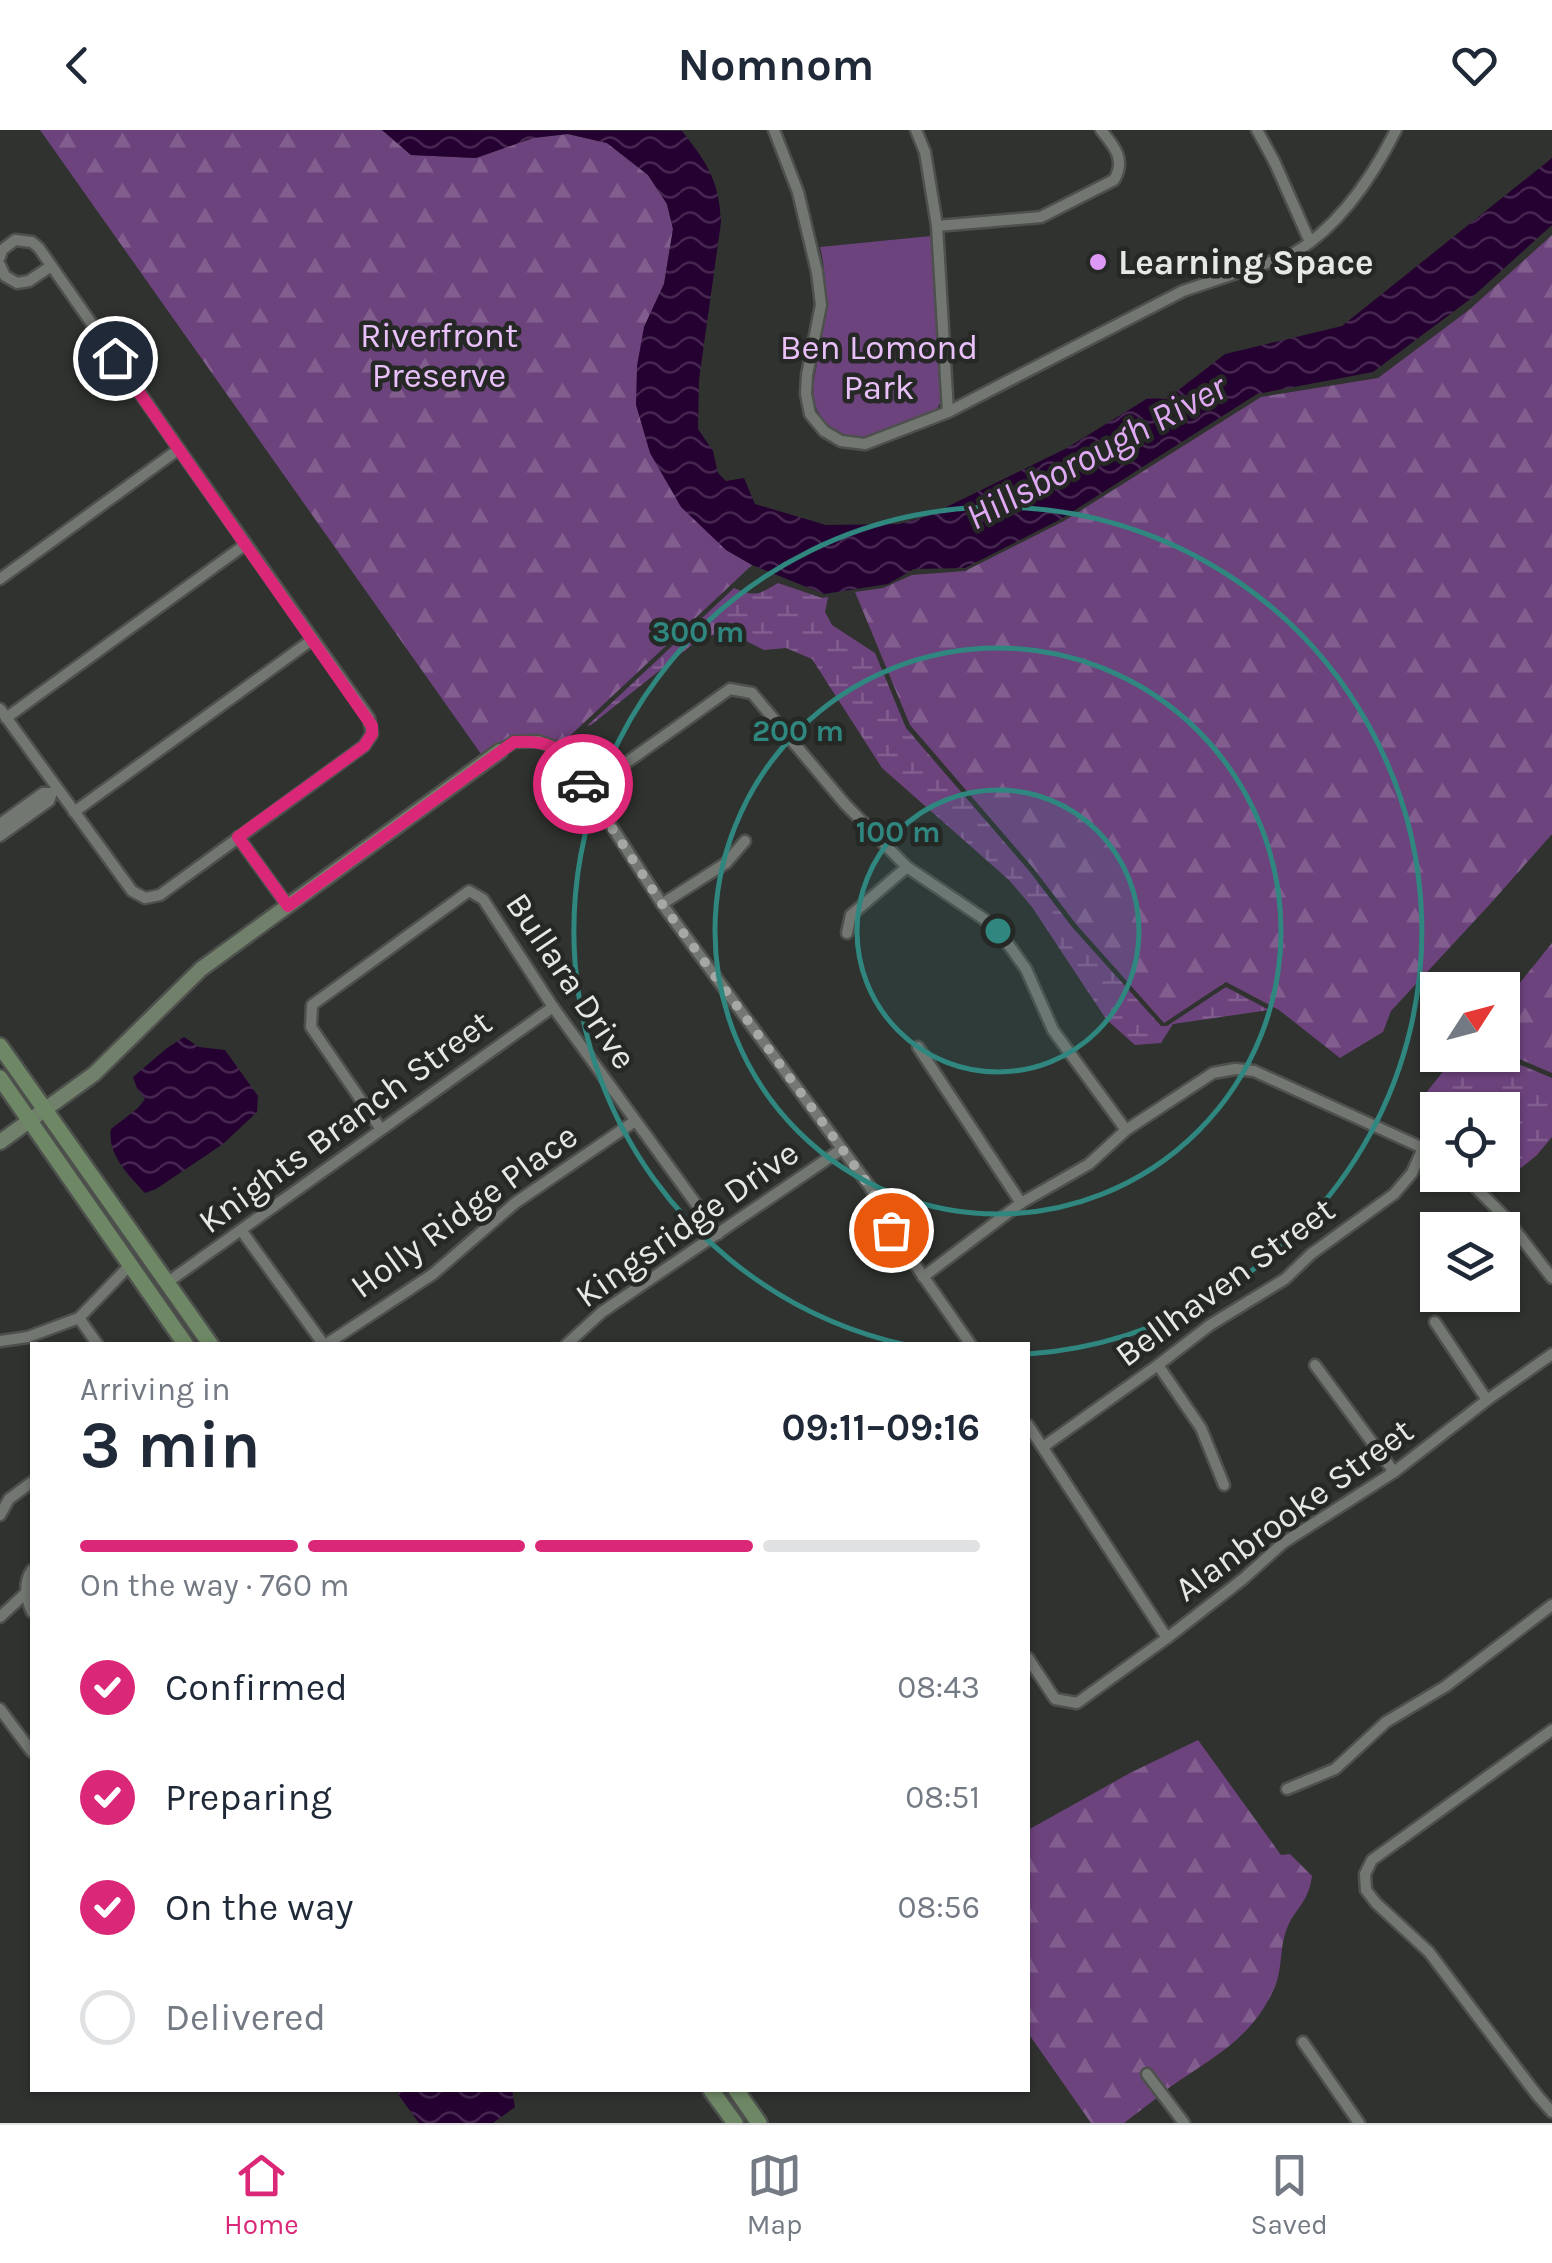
<!DOCTYPE html>
<html lang="en">
<head>
<meta charset="utf-8">
<style>
	body { margin:0; font-family:Karla,sans-serif; background:#f6f6f7; color:#1f2937; height:100vh; display:flex; flex-direction:column; font-size:38px; white-space:nowrap }
	* { box-sizing:border-box; margin:0 }
	p { font-size:32px; color:#747a83 }
	.icon { flex:none; width:55px; height:55px; fill:none; stroke:currentColor; stroke-width:2; stroke-linecap:round; stroke-linejoin:round }
	.map { position:relative; flex:1; overflow:hidden }
	.side { position:absolute; left:30px; top:1212px; width:1000px; height:750px; display:flex; flex-direction:column; background:#fff; border-radius:0px; box-shadow:0 2px 8px #0004 }
	.side>* { flex:none }
	.needle { width:65px; rotate:54deg }
	.buttons { position:absolute; left:1420px; top:842px; display:grid; gap:20px }
	.buttons a { display:grid; place-items:center; width:100px; height:100px; border-radius:0px; background:#fff; box-shadow:0 2px 8px #0004; font-size:50px }
	.pin { position:absolute; display:grid; place-items:center; width:85px; height:85px; color:#fff; margin:-42px; border:5px solid #fff; border-radius:50%; box-shadow:0 2px 10px #0007 }
	.courier { position:absolute; display:grid; place-items:center; width:100px; height:100px; margin:-50px; border:8px solid #db2777; border-radius:50%; background:#fff; color:#222; box-shadow:0 2px 12px #0007 }
	.overview em { font-style:normal; font-weight:700 }
	.overview div { display:flex; flex-direction:column-reverse }
	.overview { display:flex; align-items:center; justify-content:space-between; height:170px; padding:0 50px }
	h1 { font-size:65px; font-weight:700; line-height:75px }
	.bar { display:grid; grid-template-columns:repeat(4,1fr); gap:15px 10px; align-content:center; height:120px; padding:0 50px }
	.bar i { height:12px; border-radius:8px; background:#e0e1e3 }
	.bar .selected { background:#db2777 }
	.bar p { grid-column:span 4 }
	ol { padding:0 50px; list-style:none }
	li { display:flex; align-items:center; gap:30px; height:110px }
	li p { margin-inline-start:auto }
	li .icon { padding:10px; border-radius:50%; background:#db2777; color:#fff; stroke-width:4 }
	li:last-child { color:#747a83 }
	li i { width:55px; height:55px; border:5px solid #e0e1e3; border-radius:50% }
	header { display:flex; justify-content:space-between; align-items:center; height:130px; padding:0 50px; background:#fff; font-size:45px; font-weight:700 }
	.dock { display:flex; justify-content:space-around; align-items:center; height:140px; border-top:2px solid #e0e1e3; background:#fff; font-size:28px; color:#747a83 }
	.dock a { display:grid; justify-items:center; gap:5px }
	.dock .selected { color:#db2777 }
	.map>svg:first-child { display:block }
	.forest { fill:url(#forest-firs) }
	.wetland { fill:url(#wetland-marsh) }
	.park { fill:#6d437d }
	.water { fill:url(#water-waves) }
	.lines { fill:none; stroke-linecap:round; stroke-linejoin:round }
	.street-casing { stroke:#4d504c; stroke-width:15 }
	.secondary-casing { stroke:#4d504c; stroke-width:19 }
	.primary-casing { stroke:#4d504c; stroke-width:20 }
	.street { stroke:#737772; stroke-width:10 }
	.secondary { stroke:#71806b; stroke-width:14 }
	.primary { stroke:#6e8865; stroke-width:15 }
	.done { stroke:#a5a8a5; stroke-width:10; stroke-dasharray:0 18 }
	.route { stroke:#db2777; stroke-width:12 }
	.ring { fill:none; stroke:#2f8780; stroke-width:5 }
	.poi-dot { fill:#dc99f5; stroke:#252824; stroke-width:4 }
	.labels { text-anchor:middle; dominant-baseline:central; stroke-width:9; stroke-linejoin:round; paint-order:stroke }
	.poi-label { font-size:35px; font-weight:bold; fill:#e5e8e5; stroke:#252824; text-anchor:start }
	.park-label { font-size:35px; fill:#e9c0f9; stroke:#252824 }
	.street-label { font-size:35px; fill:#e5e8e5; stroke:#252824 }
	.water-label { font-size:38px; font-style:italic; fill:#dfa9f4; stroke:#252824 }
	.centre { fill:#2f8780; stroke:#252824; stroke-width:5 }
	.ring-label { font-size:30px; text-anchor:middle; font-weight:bold; fill:#2f8780; stroke:#252824; stroke-width:9; stroke-linejoin:round; paint-order:stroke }
</style>
</head>
<body>
<header><svg class="icon" aria-label="back" viewBox="0 0 24 24"><path d="M15 5l-7 7 7 7"/></svg>Nomnom<svg class="icon" aria-label="heart" viewBox="0 0 24 24"><path d="M12 20l-8-8c-3-5 5-10 8-4 3-6 11-1 8 4z"/></svg></header>
<div class="map">
<svg width="1552" height="1993" viewBox="0 0 1552 1993">
	<defs>
		<pattern id="forest-firs" width="22" height="20" patternUnits="userSpaceOnUse" patternTransform="scale(2.5)"><rect width="22" height="20" fill="#6d437d"/><path d="M5 1l3.5 6h-7zM16 11l3.5 6h-7z" fill="#825e8f"/></pattern>
		<pattern id="wetland-marsh" width="20" height="14" patternUnits="userSpaceOnUse" patternTransform="scale(2.5)"><rect width="20" height="14" fill="#6d437d"/><path d="M1 5h8M5 5V1M11 12h8M15 12V8" fill="none" stroke="#825e8f"/></pattern>
		<pattern id="water-waves" width="16" height="10" patternUnits="userSpaceOnUse" patternTransform="scale(2.5)"><rect width="16" height="10" fill="#250131"/><path d="M0 5q4-4 8 0t8 0" fill="none" stroke="#44264f"/></pattern>
	</defs>
	<rect width="100%" height="100%" fill="#2f322e"/>
	<g class="forest">
		<path d="M40,0h342l29,25 65,3 57,-20 34,-4 40,9 41,32 19,29 6,25 -9,55 -20,43 82,223 26,15 -195,183 -43,-6 -28,19z"/>
		<path d="M1552,105v599l-61,69 -100,108 -8,21 -43,26 -61,-48 -53,-28 -62,41 -88,-99 -42,-55 -124,-144 -55,-133 28,-4 29,-13 53,-4 99,-50 197,-124 117,-19 91,-68z"/>
		<path d="M1552,813v130l-49,-21v-48z"/>
		<path d="M1198,1610l83,115 9,-1 22,22c-4,29 -18,32 -26,55 -6,16 -4,36 -10,53 -23,56 -64,73 -110,106l-18,-23 -8,6 18,24 -34,26h-33l-63,-90v-203l102,-57z"/>
	</g>
	<g class="wetland">
		<path d="M778,453l44,15 6,-1 -3,15 7,13 43,28 31,75 124,144 42,55 89,99h6l59,-39 43,23 -96,14 -12,19 -26,2 -29,-26 -74,-112 -23,-27 -127,-112 -70,-109 -26,-11 -22,2 -38,-19 -28,9 -107,85 -4,1 147,-138c21,9 24,7 44,-5z"/>
		<path d="M1456,925h41l55,23v59l-15,18 -16,13 -18,-20 -1,-38h-52l-28,-12z"/>
	</g>
	<path class="park" d="M931,106l11,163 -6,12 -67,26c-30,4 -55,-17 -57,-47 9,-47 20,-95 8,-143z"/>
	<g class="water">
		<path d="M382,0l300,1c25,32 37,49 39,91l-22,158 -1,49 15,22 5,22 8,8 18,-3 11,26 71,21 73,-1 29,-8 139,-68 81,-50 19,1 58,-45 117,-28 210,-168v67l-83,75 -96,72 -116,22 -196,125 -96,49 -51,1 -26,15 -64,10 -72,-29 -26,-15 -45,-43 -31,-54 -14,-48 1,-39 7,-39 20,-43 9,-55 -6,-25 -19,-29 -41,-32 -39,-9 -35,4 -57,20 -65,-3z"/>
		<path d="M184,907l15,10 26,3 33,46 -1,16 -34,32 -67,45 -11,4c-16,-18 -38,-38 -34,-64l27,-21 7,-9 -8,-11 -4,-11 34,-29z"/>
		<path d="M395,1960h117l3,17 -22,16h-74z"/>
	</g>
	<g class="lines">
		<g class="street-casing">
			<g id="street">
				<path d="M774,0l24,62 19,80 4,33 -14,70 -1,19 4,20 14,17 17,10 24,3 83,-32 235,-121 108,-36c47,-27 81,-77 105,-125"/>
				<path d="M916,0l9,22 12,74 11,186"/>
				<path d="M1257,0l17,31 36,81"/>
				<path d="M937,96l104,-9 73,-37c12,-20 1,-33 -13,-50"/>
				<path d="M0,127l2,-7 13,-10 17,2 7,6 140,201"/>
				<path d="M0,135l5,11 12,7 12,-2 22,-15"/>
				<path d="M0,449l179,-130 190,269 3,16 -8,12 -204,149 -15,3 -13,-7 -132,-182"/>
				<path d="M6,588l240,-174"/>
				<path d="M500,621l14,-9 24,-1 19,7 31,42 74,114 208,283 21,43 80,115"/>
				<path d="M588,660l142,-101 22,4 93,111 62,63 77,52 22,22 20,28 27,61 73,100"/>
				<path d="M74,682l239,-173"/>
				<path d="M0,694l43,-31h9l-3,8 -49,35"/>
				<path d="M238,707l50,69"/>
				<path d="M662,774l64,-41 19,-22"/>
				<path d="M847,803l4,-18 56,-48"/>
				<path d="M918,917l103,156"/>
				<path d="M380,998l-69,-101 1,-22 157,-114 14,8 70,108 165,227"/>
				<path d="M1463,1045l42,42 47,61"/>
				<path d="M241,1100l83,115"/>
				<path d="M923,1147l98,-74 68,-39 37,-34 87,-57 22,-4 19,2 169,77 15,10"/>
				<path d="M168,1152l385,-275"/>
				<path d="M79,1188l19,27"/>
				<path d="M1435,1192l52,78"/>
				<path d="M0,1211l28,-4 51,-19 52,-54"/>
				<path d="M325,1215l108,-71 82,-71 120,-82"/>
				<path d="M566,1215l36,-33 240,-163"/>
				<path d="M1158,1235l43,63 23,57"/>
				<path d="M1315,1235l79,107"/>
				<path d="M1028,1295l139,213"/>
				<path d="M1043,1317l115,-82 52,-40 75,-46 26,-25 83,-60 18,-21 11,-25"/>
				<path d="M0,1385l9,-16 23,-17"/>
				<path d="M32,1440c-9,12 -6,29 0,42"/>
				<path d="M0,1487l29,-27"/>
				<path d="M1028,1528l27,41 22,4 90,-65 76,-59 40,-36 111,-71 93,-72 65,-46"/>
				<path d="M0,1579l32,43"/>
				<path d="M1552,1600l-180,130 -7,14 1,16 10,13 53,49 108,143 15,17"/>
				<path d="M1287,1659l48,-20 51,-47 60,-36 106,-81"/>
				<path d="M1303,1912l56,81"/>
				<path d="M1147,1944l37,49"/>
			</g>
		</g>
		<g class="secondary-casing">
			<path id="secondary" d="M0,1012l94,-68 107,-105 299,-218"/>
		</g>
		<g class="primary-casing">
			<g id="primary">
				<path d="M0,916l211,299"/>
				<path d="M0,948l186,267"/>
				<path d="M711,1960l24,33"/>
				<path d="M736,1960l23,33"/>
			</g>
		</g>
		<use href="#street" class="street"/>
		<use href="#secondary" class="secondary"/>
		<use href="#primary" class="primary"/>
	</g>
	<g class="lines">
		<path class="done" d="M583,654l79,120 208,283 21,43"/>
		<path class="route" d="M115,228l257,368v8l-8,12 -126,91 50,69 226,-164c44,-3 45,10 69,42"/>
	</g>
	<circle cx="998" cy="801" r="141" fill="#2f8780" fill-opacity=".12"/>
	<g class="ring">
		<circle cx="998" cy="801" r="141"/>
		<circle cx="998" cy="801" r="283"/>
		<path d="M906 1215A424 424 0 1 1 1028 1224"/>
	</g>
	<circle class="poi-dot" cx="1098" cy="132" r="10"/>
	<g class="labels">
		<g class="poi-label">
			<text x="1118" y="132">Learning Space</text>
		</g>
		<g class="park-label">
			<text x="439" y="205">Riverfront<tspan x="439" dy="40">Preserve</tspan></text>
			<text x="879" y="217">Ben Lomond<tspan x="879" dy="40">Park</tspan></text>
		</g>
		<g class="street-label">
			<text transform="translate(571 851) rotate(56)">Bullara Drive</text>
			<text transform="translate(345 992) rotate(-36)">Knights Branch Street</text>
			<text transform="translate(464 1081) rotate(-36)">Holly Ridge Place</text>
			<text transform="translate(687 1094) rotate(-35)">Kingsridge Drive</text>
			<text transform="translate(1225 1152) rotate(-36)">Bellhaven Street</text>
			<text transform="translate(1294 1380) rotate(-36)">Alanbrooke Street</text>
		</g>
		<g class="water-label">
			<text transform="translate(1096 322) rotate(-28)">Hillsborough River</text>
		</g>
	</g>
	<circle cx="998" cy="801" r="15" class="centre"/>
	<g class="ring-label">
		<text x="698" y="512">300 m</text>
		<text x="798" y="611">200 m</text>
		<text x="898" y="712">100 m</text>
	</g>
</svg>
<div class="buttons">
<a><svg class="needle" viewBox="-14 -14 28 28"><path d="M0-13l5 13h-10z" fill="#e53935"/><path d="M0 13l5-13h-10z" fill="#747a83"/></svg></a>
<a><svg class="icon" aria-label="locate" viewBox="0 0 24 24"><circle cx="12" cy="12" r="6"/><path d="M12 2v4M12 18v4M2 12h4M18 12h4"/></svg></a>
<a><svg class="icon" aria-label="layers" viewBox="0 0 24 24"><path d="M12 4l9 5-9 5-9-5zM3 14l9 5 9-5"/></svg></a>
</div>
<div class="pin" style="left:891px;top:1100px;background:#ea580c"><svg class="icon" aria-label="bag" viewBox="0 0 24 24"><path d="M5 8h14l-1 12H6zM9 8a3 3 0 0 1 6 0"/></svg></div>
<div class="pin" style="left:115px;top:228px;background:#1f2937"><svg class="icon" aria-label="home" viewBox="0 0 24 24"><path d="M3 11l9-7 9 7M6 9v11h12V9"/></svg></div>
<div class="courier" style="left:583px;top:654px"><svg class="icon" aria-label="car" viewBox="0 0 24 24"><path d="M5 17H2v-5l4-1 3-4h7l3 4 3 1v5h-3M9 17h6M6 11h13"/><circle cx="7" cy="17" r="2"/><circle cx="17" cy="17" r="2"/></svg></div>
<section class="side">
<div class="overview"><div><h1>3 min</h1><p>Arriving in</p></div><em>09:11–09:16</em></div>
<div class="bar"><i class="selected"></i><i class="selected"></i><i class="selected"></i><i></i><p>On the way · 760 m</p></div>
<ol>
<li><svg class="icon" aria-label="check" viewBox="0 0 24 24"><path d="M5 12l5 5 9-10"/></svg>Confirmed<p>08:43</p></li>
<li><svg class="icon" aria-label="check" viewBox="0 0 24 24"><path d="M5 12l5 5 9-10"/></svg>Preparing<p>08:51</p></li>
<li><svg class="icon" aria-label="check" viewBox="0 0 24 24"><path d="M5 12l5 5 9-10"/></svg>On the way<p>08:56</p></li>
<li><i></i>Delivered</li>
</ol>
</section>
</div>
<nav class="dock">
<a class="selected"><svg class="icon" aria-label="home" viewBox="0 0 24 24"><path d="M3 11l9-7 9 7M6 9v11h12V9"/></svg>Home</a>
<a><svg class="icon" aria-label="map" viewBox="0 0 24 24"><path d="M3 6l6-2 6 2 6-2v14l-6 2-6-2-6 2zM9 4v14M15 6v14"/></svg>Map</a>
<a><svg class="icon" aria-label="saved" viewBox="0 0 24 24"><path d="M7 4h10v16l-5-4-5 4z"/></svg>Saved</a>
</nav>
</body>
</html>
